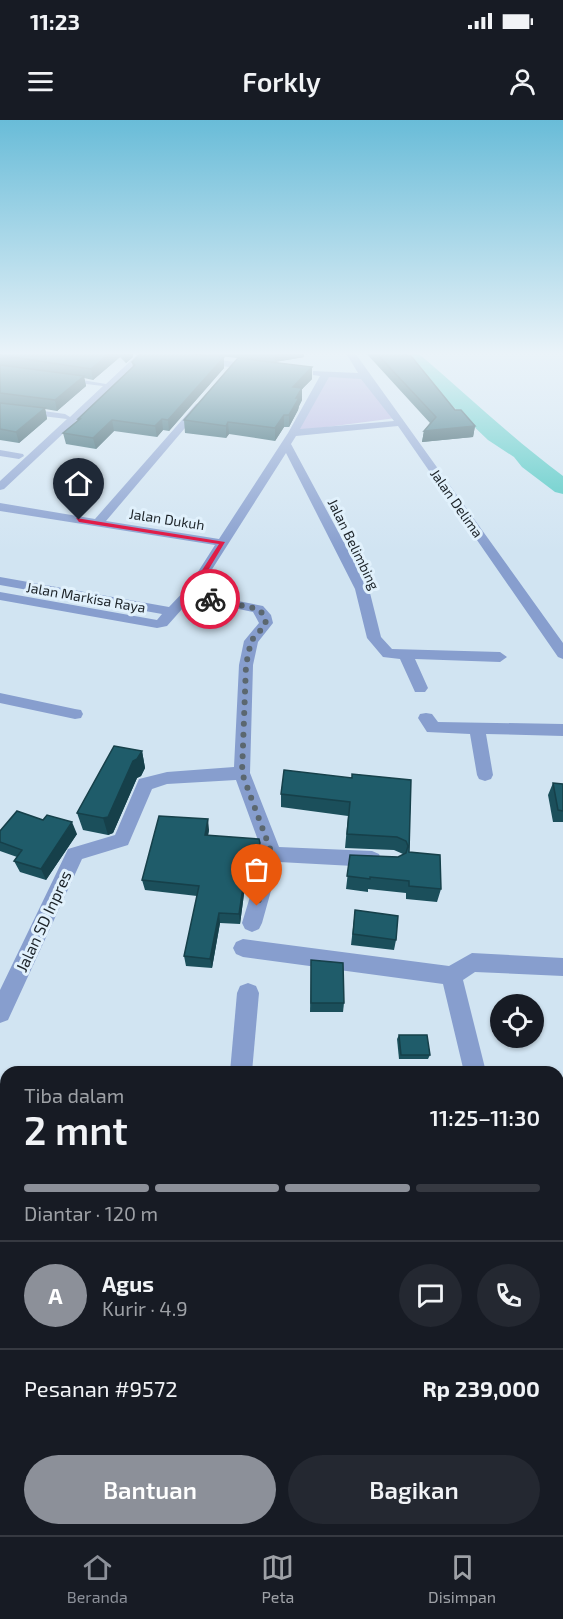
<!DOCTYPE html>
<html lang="id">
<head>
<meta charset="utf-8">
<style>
	body { margin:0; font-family:"Exo 2",sans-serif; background:#242831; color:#f1f3f6; height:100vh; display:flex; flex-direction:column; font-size:22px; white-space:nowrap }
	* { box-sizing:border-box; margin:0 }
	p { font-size:20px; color:#9ea1a6 }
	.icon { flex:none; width:33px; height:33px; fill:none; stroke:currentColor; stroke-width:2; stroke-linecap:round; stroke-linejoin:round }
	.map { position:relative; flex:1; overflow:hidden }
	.details { position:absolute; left:0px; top:946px; width:564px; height:470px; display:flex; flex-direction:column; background:#171b24; border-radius:18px 18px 0 0; box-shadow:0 2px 4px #0004 }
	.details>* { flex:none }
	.fabs { position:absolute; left:490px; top:874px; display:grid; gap:12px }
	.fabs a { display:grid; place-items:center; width:54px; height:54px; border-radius:50%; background:#171b24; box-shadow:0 2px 4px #0004; font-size:30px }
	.pin { position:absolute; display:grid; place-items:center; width:51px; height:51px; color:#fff; margin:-62px -26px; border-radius:50% 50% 50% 0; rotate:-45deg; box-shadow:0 0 6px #0007 }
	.pin .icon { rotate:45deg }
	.courier { position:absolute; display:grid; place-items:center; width:60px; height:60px; margin:-30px; border:4px solid #e11d48; border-radius:50%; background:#fff; color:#222; box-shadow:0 2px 8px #0007 }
	.head em { font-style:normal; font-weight:600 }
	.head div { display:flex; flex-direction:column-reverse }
	.head { display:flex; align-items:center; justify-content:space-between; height:102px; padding:0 24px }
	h1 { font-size:39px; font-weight:600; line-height:45px }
	.bar { display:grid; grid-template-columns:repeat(4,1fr); gap:9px 6px; align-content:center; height:72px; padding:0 24px }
	.bar i { height:8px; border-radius:4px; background:#363941 }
	.bar .on { background:#8c9099 }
	.bar p { grid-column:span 4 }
	.line { display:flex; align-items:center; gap:15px; padding:0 24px; border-top:2px solid #363941 }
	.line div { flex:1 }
	.round { display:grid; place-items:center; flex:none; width:63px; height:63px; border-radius:32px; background:#242831 }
	.primary-button { display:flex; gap:12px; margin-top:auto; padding:12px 24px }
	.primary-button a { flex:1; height:69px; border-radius:36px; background:#8c9099; color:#fff; font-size:24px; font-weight:600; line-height:69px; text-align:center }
	.primary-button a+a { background:#242831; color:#f1f3f6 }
	.status { display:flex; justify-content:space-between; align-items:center; height:42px; padding:0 30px; background:#171b24; direction:ltr }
	.status svg { height:16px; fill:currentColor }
	header { display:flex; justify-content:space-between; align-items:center; height:78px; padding:0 24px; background:#171b24; font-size:27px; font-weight:600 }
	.tab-bar { display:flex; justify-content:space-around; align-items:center; height:84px; border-top:2px solid #363941; background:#171b24; font-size:16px; color:#9ea1a6 }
	.tab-bar a { display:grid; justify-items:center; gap:3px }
	.tab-bar .on { color:#8c9099 }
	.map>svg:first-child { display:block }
	.green { fill:#b3addf }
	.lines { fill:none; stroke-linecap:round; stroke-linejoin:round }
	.river { fill:#4cc7c1; fill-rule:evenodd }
	.minor { fill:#879ece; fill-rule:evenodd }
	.wall { fill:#1b4f5b }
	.shaded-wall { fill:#16404a }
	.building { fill:#1f5c6a; stroke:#16404a; stroke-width:1.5 }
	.route { fill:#e11d48 }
	.done { stroke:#5b676f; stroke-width:6; stroke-dasharray:0 10.8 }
	.labels { text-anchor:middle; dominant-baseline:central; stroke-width:6; stroke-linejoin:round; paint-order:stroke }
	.far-street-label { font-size:14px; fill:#1c2328; stroke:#e1f1fc }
	.street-label { font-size:16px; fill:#1c2328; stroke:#e1f1fc }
</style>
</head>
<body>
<div class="status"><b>11:23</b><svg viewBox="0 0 49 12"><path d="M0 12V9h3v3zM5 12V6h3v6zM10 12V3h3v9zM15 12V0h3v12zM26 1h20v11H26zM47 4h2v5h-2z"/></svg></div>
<header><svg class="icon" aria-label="menu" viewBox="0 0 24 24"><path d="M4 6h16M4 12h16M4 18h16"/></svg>Forkly<svg class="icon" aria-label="person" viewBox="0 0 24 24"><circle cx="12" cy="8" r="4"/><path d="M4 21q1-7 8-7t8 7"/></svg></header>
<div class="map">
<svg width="563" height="1415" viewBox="0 0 563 1415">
	<rect width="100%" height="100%" fill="#d1e4f2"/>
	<path class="green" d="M327,256h37l32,42 -100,13z"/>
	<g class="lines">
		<path class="river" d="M397,233h21c48,41 94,85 145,123v18l-8,-2 -33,-25 -8,-10 -26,-17z"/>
		<g class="minor">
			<path d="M139,233h10l-145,136 -4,1v-9l67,-62 -67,-8v-6l65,9 5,3 33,-31 -42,-5 -5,-3 2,-2 48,8z"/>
			<path d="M346,233h9l208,290v16l-5,-2 -160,-231 -102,10 -5,8 78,145 12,48 11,12 108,3 7,5 -7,5 -85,-3 13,29 -3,4h-10l-15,-33 -17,-2 -16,-19 -12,-49 -69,-136 -89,140 66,13 8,9 2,8 -15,19 -5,23 -3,108 29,74 93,4 7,3 2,5 -2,5 -7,3 -93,-5 -17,61 -3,6 -7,3 -7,-3 -3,-6 21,-69 -27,-74 -69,4 -15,5 -24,56 -46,14 -74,161 -8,3v-33l68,-141 47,-14 24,-56 28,-7 67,-5 5,-102 5,-24 15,-18 -6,-11 -62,-13 -24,27 -10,2 -157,-28v-8l157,28 5,-6 -162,-29v-8l169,30 20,-21 26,-41 -215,-34v-8l95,16 101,-115 3,-1 5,3 -2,2 -96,113 113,18 69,-106 32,-57 -7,-1v-4l45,2zM329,257l32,2 33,42 -94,8z"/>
			<path d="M199,238l56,6 4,3 -4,3 -59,-7 -1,-2z"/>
			<path d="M0,330l23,4 1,2 -5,3 -19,-3z"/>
			<path d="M0,573l75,16 6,1 2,4 -2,4 -6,1 -75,-16z"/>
			<path d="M426,593l6,1 6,8 125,2v12l-77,-2 7,41 -2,4 -6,2 -6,-2 -2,-4 -7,-41 -43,-2 -9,-14 2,-4z"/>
			<path d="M243,819l206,27 23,-13 91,5v18l-88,-4 -12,8 23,92h-22l-21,-88 -200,-27 -7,-3 -3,-6 3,-6z"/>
			<path d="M248,863l8,3 3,7 -7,79h-22l7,-79 3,-7z"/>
			<path d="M558,999l5,1v24l-5,-1z"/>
			<path d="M6,1090v26l-6,2v-26z"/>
			<path d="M0,1356l6,2v32l-6,-2z"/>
			<path d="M563,1393v22h-18l2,-5h11v-15z"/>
			<path d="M140,1410h51l2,5h-51z"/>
			<rect x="252" y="1410" width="32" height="5"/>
		</g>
	</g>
	<g class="wall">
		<path d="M0,233h133v4l-7,6 -6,-6 -27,23 -9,-2 2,8 -29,25 -12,-2 2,10 -28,24 -19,-3v-75l18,3 -18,-3z"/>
		<path d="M190,233h114v4l-29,5 37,17 -10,10v11l-3,6 -1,4 -9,17h-5l-9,14 -46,-7 -3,4 -41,-5 -1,-13 54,-62z"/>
		<path d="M366,233h38l51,57 20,16 -2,11 -51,5 2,-11 6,-8z"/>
		<path d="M224,237v11l-55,63 -6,-1 -6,7 -43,-6 -18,18 -30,-5 -3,-11 15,-13v-1l55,-52 -1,-5z"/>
		<path d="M142,631l3,17 -4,8 -4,2 -24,55 -5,2 -25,-5 -6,-17z"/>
		<path d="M352,658l59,2 -2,72 32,37 -4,13 -31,-3v-6l-38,-4v3l-22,-3 4,-34 48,2 5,-3 -9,-4 -49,-2 3,-32 -67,-9v-13z"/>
		<path d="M553,663l10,1v38h-10l-5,-27z"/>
		<path d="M209,710l-1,5 53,19 -6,18 -8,-1 -7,53 -20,-1 -8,45 -26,-2 -2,-10 13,-60 -52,-6 -3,-10z"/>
		<path d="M0,711l77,3 -31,46 -26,-8 -6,-11 3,-4 -17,-6z"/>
		<path d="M355,790l41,30 -2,10 -43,-5z"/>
		<path d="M311,840l33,43 -1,9h-33z"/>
		<path d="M399,915l31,20 -2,4h-29l-2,-20z"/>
	</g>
	<g class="shaded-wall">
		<path d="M110,233h9l1,4 -27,23 -2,-11z"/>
		<path d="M124,233h9v4l-7,6z"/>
		<path d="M275,233h29v4l-29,5z"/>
		<path d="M224,237v11l-55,63 -1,-11z"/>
		<path d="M312,247v12l-10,10v11l-3,6 -1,4 -9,17v-12l4,-28z"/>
		<path d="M84,256l2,10 -29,25 -2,-11z"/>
		<path d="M45,288l2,11 -28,24 -3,-11z"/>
		<path d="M284,295v12l-9,14v-13z"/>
		<path d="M162,299l1,11 -6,7 -2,-11z"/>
		<path d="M112,300l2,11 -18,18 -3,-11z"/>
		<path d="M228,302l1,12 -3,4v-12z"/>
		<path d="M475,306l-2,11 -51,5 2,-11z"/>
		<path d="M142,631l3,17 -4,8 -4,2 -24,55 -5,2 -5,-17 30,-57z"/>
		<path d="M208,699l1,11 -3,16 -1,-11z"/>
		<path d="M72,702l5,12 -31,46 -5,-11z"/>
		<path d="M260,723l1,11 -6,18v-11z"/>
		<path d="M247,740v11l-7,53 -1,-10z"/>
		<path d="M219,793l1,10 -8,45 -2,-9z"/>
	</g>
	<g class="building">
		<path d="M0,233h110l-19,16 -91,-14z"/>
		<path d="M141,233h45l38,4 -56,63 -6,-1 -7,7 -43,-6 -19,18 -30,-5 17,-14h-2l57,-54 -3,-3z"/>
		<path d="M376,233h28l4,3h3l44,54h6l14,16 -51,5 12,-14z"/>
		<path d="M238,238l74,9 -19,20 9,1 -6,10h3l-10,17h-5l-9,13 -47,-6 -2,4 -42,-6z"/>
		<path d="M0,245l84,11 -29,24 -55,-7z"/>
		<path d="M0,283l45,5 -29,24 -16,-3z"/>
		<path d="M114,626l28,5 -5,8 -4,2 -25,56 -5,1 -26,-5z"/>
		<path d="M284,650l68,8v-4l59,6 -2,72 31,3 1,34 -32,-3v-5l-39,-4v2l-23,-3 3,-21 48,2 8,-4 2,-7 -2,-5 -9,-4 -50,-3 3,-32 -69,-8z"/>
		<path d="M553,663l10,1v27l-5,-1z"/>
		<path d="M17,691l26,9 4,-5 25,7 -31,47 -27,-8 8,-11 -22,-8v-11z"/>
		<path d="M159,696l49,3 -3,16 54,4 1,4 -5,18 -8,-1 -8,54 -20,-1 -9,46 -26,-3 15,-70 -57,-6z"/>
		<path d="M355,790l43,6 -2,24 -43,-6z"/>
		<path d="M311,840l32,3 1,40h-33z"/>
		<path d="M399,915h28l3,20h-29z"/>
	</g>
	<linearGradient id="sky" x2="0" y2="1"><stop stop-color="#69bcd8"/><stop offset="0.54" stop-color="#eaf3f9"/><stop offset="1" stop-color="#eaf3f9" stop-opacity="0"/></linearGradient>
	<rect width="563" height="432" fill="url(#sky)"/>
	<path class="route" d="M76,398l149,24 -31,52 20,5 -4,2 -24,-6 33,-51 -140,-22z"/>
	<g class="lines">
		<path class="done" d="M210,479l48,10 6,6 2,9 -15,17 -5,24 -4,108 30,81 -15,52"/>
	</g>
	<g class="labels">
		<g class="far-street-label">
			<text transform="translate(457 383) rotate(55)">Jalan Delima</text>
			<text transform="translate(167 399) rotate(9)">Jalan Dukuh</text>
			<text transform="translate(354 424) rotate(64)">Jalan Belimbing</text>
			<text transform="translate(86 477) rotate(10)">Jalan Markisa Raya</text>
		</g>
		<g class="street-label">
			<text transform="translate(43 801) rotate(-65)">Jalan SD Inpres</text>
		</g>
	</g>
</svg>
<div class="fabs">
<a><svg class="icon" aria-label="locate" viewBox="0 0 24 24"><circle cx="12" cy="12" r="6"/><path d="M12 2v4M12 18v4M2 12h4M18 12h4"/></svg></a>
</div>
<div class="pin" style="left:257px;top:786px;background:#ea580c"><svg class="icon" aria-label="bag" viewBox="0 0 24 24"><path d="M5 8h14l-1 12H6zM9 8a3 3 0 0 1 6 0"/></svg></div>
<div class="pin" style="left:79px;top:400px;background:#1f2937"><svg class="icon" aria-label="home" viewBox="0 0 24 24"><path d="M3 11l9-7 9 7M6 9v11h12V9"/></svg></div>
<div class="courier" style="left:210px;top:479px"><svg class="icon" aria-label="bike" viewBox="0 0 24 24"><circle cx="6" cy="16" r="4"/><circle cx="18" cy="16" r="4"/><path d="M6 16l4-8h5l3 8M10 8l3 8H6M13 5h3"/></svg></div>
<section class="details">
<div class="head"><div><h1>2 mnt</h1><p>Tiba dalam</p></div><em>11:25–11:30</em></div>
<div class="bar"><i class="on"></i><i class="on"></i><i class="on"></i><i></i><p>Diantar · 120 m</p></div>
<div class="line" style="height:108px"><b class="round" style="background:#8c9099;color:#fff">A</b><div><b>Agus</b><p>Kurir · 4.9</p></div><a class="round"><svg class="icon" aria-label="chat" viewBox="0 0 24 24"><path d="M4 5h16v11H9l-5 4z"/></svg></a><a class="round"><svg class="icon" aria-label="phone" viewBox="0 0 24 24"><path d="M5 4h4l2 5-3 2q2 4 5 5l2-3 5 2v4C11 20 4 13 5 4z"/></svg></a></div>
<div class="line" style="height:78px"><div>Pesanan #9572</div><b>Rp 239,000</b></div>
<div class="primary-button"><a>Bantuan</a><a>Bagikan</a></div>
</section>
</div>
<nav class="tab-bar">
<a class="on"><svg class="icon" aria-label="home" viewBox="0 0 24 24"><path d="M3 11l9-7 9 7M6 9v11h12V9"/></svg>Beranda</a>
<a><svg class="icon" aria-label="map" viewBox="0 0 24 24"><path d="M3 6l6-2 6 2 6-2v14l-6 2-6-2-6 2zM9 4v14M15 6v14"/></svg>Peta</a>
<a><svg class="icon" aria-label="saved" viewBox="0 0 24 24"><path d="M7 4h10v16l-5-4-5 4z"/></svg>Disimpan</a>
</nav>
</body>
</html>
